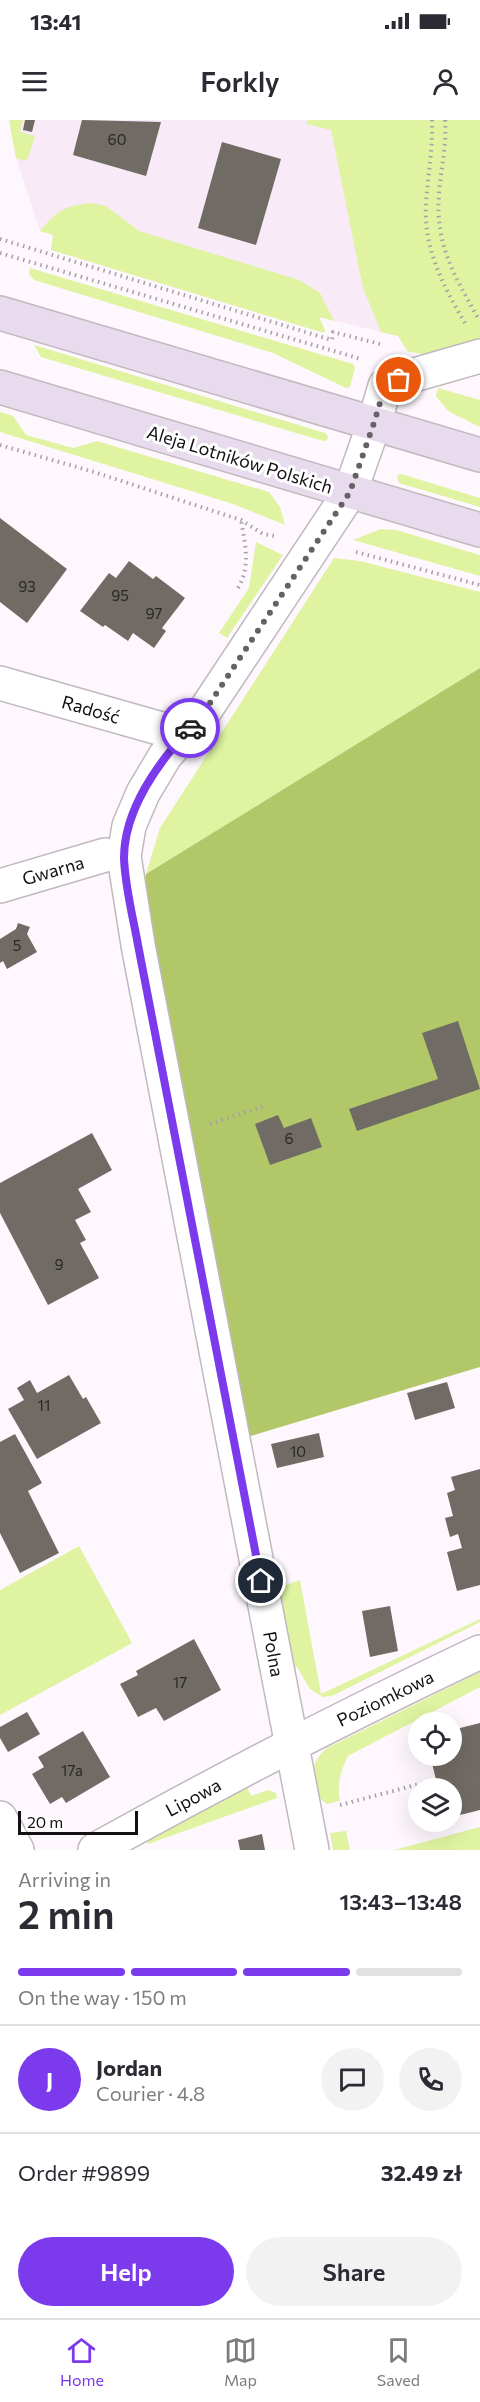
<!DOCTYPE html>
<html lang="en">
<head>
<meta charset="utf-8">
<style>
	body { margin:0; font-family:Commissioner,sans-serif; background:#f2f2f3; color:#2b2b33; height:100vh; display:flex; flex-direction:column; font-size:22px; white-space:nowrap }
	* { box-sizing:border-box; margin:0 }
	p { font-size:20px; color:#7c7c81 }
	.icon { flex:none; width:33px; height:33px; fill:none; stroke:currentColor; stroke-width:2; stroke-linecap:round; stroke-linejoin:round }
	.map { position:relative; height:1730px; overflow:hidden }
	.panel { display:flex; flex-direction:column; background:#fff; flex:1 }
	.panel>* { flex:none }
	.fabs { position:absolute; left:408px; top:1592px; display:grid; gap:12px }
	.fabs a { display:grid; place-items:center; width:54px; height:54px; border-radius:50%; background:#fff; box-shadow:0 6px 24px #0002; font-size:30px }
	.scale { position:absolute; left:18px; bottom:15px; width:120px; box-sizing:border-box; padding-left:6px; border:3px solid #121012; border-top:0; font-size:16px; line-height:21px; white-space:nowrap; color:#121012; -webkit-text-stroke:4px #fff; paint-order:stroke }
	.pin { position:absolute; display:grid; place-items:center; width:51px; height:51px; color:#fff; margin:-26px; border:3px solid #fff; border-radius:50%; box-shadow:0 2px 6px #0007 }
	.courier { position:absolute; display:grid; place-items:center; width:60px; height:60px; margin:-30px; border:4px solid #7c3aed; border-radius:50%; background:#fff; color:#222; box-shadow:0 2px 8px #0007 }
	.summary em { font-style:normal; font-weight:600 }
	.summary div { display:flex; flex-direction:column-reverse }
	.summary { display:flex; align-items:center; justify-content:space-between; height:102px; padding:0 18px }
	h1 { font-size:39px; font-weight:600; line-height:45px }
	.bar { display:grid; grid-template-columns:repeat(4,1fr); gap:9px 6px; align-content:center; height:72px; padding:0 18px }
	.bar i { height:8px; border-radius:4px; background:#e1e1e2 }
	.bar .active { background:#7c3aed }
	.bar p { grid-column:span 4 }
	.line { display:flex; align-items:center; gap:15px; padding:0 18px; border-top:2px solid #e1e1e2 }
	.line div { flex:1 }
	.round { display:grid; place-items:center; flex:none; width:63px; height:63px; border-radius:32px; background:#f2f2f3 }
	.button { display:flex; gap:12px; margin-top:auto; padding:12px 18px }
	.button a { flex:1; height:69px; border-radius:36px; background:#7c3aed; color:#fff; font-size:24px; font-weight:600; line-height:69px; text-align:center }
	.button a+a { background:#f2f2f3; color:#2b2b33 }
	.status { display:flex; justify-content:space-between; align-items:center; height:42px; padding:0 30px; background:#fff; direction:ltr }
	.status svg { height:16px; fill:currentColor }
	header { display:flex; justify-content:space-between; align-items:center; height:78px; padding:0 18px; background:#fff; font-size:27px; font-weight:600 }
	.tab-bar { display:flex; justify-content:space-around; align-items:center; height:84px; border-top:2px solid #e1e1e2; background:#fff; font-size:16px; color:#7c7c81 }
	.tab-bar a { display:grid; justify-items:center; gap:3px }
	.tab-bar .active { color:#7c3aed }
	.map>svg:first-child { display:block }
	.built { fill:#f8eaf6 }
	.green { fill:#dff3a1 }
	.forest { fill:#b2c868 }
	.building { fill:#716b65 }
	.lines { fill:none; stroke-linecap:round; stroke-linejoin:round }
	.street-casing { stroke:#c0b9bf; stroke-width:36 }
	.secondary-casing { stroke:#c0b9bf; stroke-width:36 }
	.path { stroke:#a5a0a5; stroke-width:4; stroke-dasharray:1.5 4.5; stroke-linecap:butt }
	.street { stroke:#fff; stroke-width:33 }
	.secondary { stroke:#e8dbed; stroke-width:33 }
	.done { stroke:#656165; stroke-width:6; stroke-dasharray:0 10.8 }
	.route { stroke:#7c3aed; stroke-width:8 }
	.labels { text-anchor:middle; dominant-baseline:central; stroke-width:6; stroke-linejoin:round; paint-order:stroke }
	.number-label { font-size:15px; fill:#2a2727 }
	.street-label { font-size:18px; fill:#121012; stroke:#fff }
</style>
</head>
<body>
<div class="status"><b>13:41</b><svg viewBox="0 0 49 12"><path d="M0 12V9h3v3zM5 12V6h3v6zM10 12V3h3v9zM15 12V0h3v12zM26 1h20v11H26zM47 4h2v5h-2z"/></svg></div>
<header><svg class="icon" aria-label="menu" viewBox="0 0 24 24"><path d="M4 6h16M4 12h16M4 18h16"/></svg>Forkly<svg class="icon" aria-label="person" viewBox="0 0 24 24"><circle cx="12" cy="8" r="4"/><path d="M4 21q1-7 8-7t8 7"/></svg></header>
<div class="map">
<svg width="480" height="1730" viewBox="0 0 480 1730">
	<rect width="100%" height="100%" fill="#fef8fe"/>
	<path class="built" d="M9,0h299l-1,4 52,12 39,200 -79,-19 5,16 -273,-83 2,-15 -13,-4 -24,-73z"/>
	<g class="green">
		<path d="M9,0h14l-3,12 15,4 -7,22 -3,3 -9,-3z"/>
		<path d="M308,0h172v223l-55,12 -18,-4 -9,-15 -17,-4 -18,-44 -32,-158 -25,-6z"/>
		<path d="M90,83l16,3 33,25 160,49 21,13 14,28 -15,-4 6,13 -1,3 -273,-83 2,-15 -13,-4c17,-20 24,-25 50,-28z"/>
		<path d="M30,148l323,96 2,4 -5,19 -4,1 -73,-35 -239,-73 -5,-6z"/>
		<path d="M34,225l291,88 3,3 -1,4 -4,1 -282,-84z"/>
		<path d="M438,268l42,12v27l-32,-16 -12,-15z"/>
		<path d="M0,292l13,4 13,19 47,13 24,-7 172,51 11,15 5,18 -52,-21 -233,-72z"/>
		<path d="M401,354l79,24v9l-81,-24 -2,-7z"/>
		<path d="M381,409l15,1 84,25v21l-127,-36z"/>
		<path d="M256,422l27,13 -56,83 -8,-5 30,-45z"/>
		<path d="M334,438l26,3 120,31v76l-334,206 14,-46z"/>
		<path d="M79,1426l53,97 -132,72v-125z"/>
		<path d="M300,1460l21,114 159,-75v3l-148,74 -9,1 -13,-8 -13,-22 -9,1 -14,-79z"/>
		<path d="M480,1552v15l-132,69c-8,16 -11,27 -8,45l-13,3 -15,-12c-1,-18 0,-32 15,-44z"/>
		<path d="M247,1667l4,9 17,-6 8,3 1,5 -129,46 -2,-5z"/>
		<path d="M480,1707v23h-86z"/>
		<path d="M346,1711l4,19h-17l-3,-17z"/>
	</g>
	<path class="forest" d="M480,548v699l-236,71 -101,-542 3,-22z"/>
	<g class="building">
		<path d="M25,0h10l-3,12 -9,-2z"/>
		<path d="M82,0l79,2 -15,54 -73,-21z"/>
		<path d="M222,22l59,17 -25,86 -58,-17z"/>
		<path d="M0,398l67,51 -40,54 -27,-21z"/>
		<path d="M129,441l24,18 3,-3 29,22 -23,30 4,3 -12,17 -21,-15 -5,8 -23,-16 -2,2 -23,-16 29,-38 7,5z"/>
		<path d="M18,803l12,4 -3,7 10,18 -30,17 -4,-8 -3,2v-24l16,-10z"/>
		<path d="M458,901l22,68 -123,42 -8,-22 89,-30 -16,-46z"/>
		<path d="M278,995l6,13 27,-10 11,29 -52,18 -15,-41z"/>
		<path d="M92,1013l20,37 -34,19 13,23 -16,8 11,20 -6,3 19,35 -51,27 -48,-92v-30z"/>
		<path d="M69,1255l14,24 3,-2 15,26 -64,36 -29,-50 16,-9 -7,-12 13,-8 7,13z"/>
		<path d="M447,1262l8,26 -40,12 -8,-27z"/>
		<path d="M319,1313l5,24 -47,11 -6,-24z"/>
		<path d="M15,1314l27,49 -14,8 31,62 -39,20 -20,-40v-91z"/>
		<path d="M480,1349v116l-23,6 -10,-39 15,-4 -4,-14 -8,3 -5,-19 8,-2 -6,-23 8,-3 -4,-13z"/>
		<path d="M390,1486l8,45 -28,6 -8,-46z"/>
		<path d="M194,1519l27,51 -57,31 -8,-13 -18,9 -18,-33 18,-9 -2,-4z"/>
		<path d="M27,1592l13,22 -32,18 -8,-14v-11z"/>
		<path d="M480,1603v87l-20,5 -3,-14 -5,1v-14h-14l-8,-33h22v-25z"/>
		<path d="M83,1611l27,46 -44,26 -4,-6 -12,7 -18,-30 12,-7 -6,-10z"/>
		<path d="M262,1714l3,16h-25l-2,-10z"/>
	</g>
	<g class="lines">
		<g class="street-casing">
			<g id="street">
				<path d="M0,563l183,52"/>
				<path d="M0,766l105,-31"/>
				<path d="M0,1698l17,32"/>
				<path d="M95,1730c126,-70 254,-136 385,-198"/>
				<path d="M312,1730l-174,-905 -14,-89 5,-30 14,-33 22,-37 39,-44 146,-220 24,-68 11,-38 29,-11 66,-19"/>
			</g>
		</g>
		<g class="secondary-casing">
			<g id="secondary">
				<path d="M0,193l480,142"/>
				<path d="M0,267l480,143"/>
			</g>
		</g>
		<g class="path">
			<path d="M432,0c1,28 -4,55 -6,83 -3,44 17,83 39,120"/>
			<path d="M445,0c2,25 -4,48 -6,73 -4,52 15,82 39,125"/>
			<path d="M0,119l332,101 1,-8 51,13"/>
			<path d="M0,133l361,106"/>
			<path d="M0,325l94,27 147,48 22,14 12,2"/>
			<path d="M356,432l124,33"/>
			<path d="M238,468c13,-22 7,-44 3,-68"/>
			<path d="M210,1004l54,-18"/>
			<path d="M340,1685l87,-23"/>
		</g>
		<use href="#street" class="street"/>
		<use href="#secondary" class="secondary"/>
	</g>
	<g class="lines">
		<path class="done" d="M190,608l14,-16 146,-220 24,-69 11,-37 14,-6"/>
		<path class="route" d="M190,608c-32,35 -66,81 -66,130 1,29 9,59 14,87l123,636"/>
	</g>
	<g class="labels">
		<g class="number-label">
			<text x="117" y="19">60</text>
			<text x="27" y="466">93</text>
			<text x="120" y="475">95</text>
			<text x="154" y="493">97</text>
			<text x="17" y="825">5</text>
			<text x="289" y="1018">6</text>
			<text x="59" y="1144">9</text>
			<text x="44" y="1285">11</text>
			<text x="298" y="1331">10</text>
			<text x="180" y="1562">17</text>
			<text x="72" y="1650">17a</text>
		</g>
		<g class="street-label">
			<text transform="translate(240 339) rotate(17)">Aleja Lotników Polskich</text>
			<text transform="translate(91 589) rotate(16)">Radość</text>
			<text transform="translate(53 750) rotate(-16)">Gwarna</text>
			<text transform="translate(274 1534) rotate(80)">Polna</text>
			<text transform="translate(385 1578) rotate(-26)">Poziomkowa</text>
			<text transform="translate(193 1677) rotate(-28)">Lipowa</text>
		</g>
	</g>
</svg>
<div class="fabs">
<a><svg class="icon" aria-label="locate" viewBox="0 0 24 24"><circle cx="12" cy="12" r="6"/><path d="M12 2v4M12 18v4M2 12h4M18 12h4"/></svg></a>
<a><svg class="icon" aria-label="layers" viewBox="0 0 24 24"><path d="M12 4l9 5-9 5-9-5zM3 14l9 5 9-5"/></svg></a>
</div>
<div class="scale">20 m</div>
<div class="pin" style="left:399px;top:260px;background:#ea580c"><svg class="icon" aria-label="bag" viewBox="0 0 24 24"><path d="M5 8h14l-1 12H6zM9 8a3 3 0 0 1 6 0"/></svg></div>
<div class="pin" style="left:261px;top:1461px;background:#1f2937"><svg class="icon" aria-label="home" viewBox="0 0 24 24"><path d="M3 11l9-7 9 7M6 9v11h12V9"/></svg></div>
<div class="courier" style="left:190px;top:608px"><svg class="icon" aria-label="car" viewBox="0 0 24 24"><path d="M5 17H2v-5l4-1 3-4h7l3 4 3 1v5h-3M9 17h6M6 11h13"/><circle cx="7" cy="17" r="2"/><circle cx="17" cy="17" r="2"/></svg></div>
</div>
<section class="panel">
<div class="summary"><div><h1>2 min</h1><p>Arriving in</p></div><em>13:43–13:48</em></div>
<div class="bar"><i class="active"></i><i class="active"></i><i class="active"></i><i></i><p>On the way · 150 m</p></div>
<div class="line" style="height:108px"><b class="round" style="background:#7c3aed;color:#fff">J</b><div><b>Jordan</b><p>Courier · 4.8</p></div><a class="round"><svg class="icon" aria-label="chat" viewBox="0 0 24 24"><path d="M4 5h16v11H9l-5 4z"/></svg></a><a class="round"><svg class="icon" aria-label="phone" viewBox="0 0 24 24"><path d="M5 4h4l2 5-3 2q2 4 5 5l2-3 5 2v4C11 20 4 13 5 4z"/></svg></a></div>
<div class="line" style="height:78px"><div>Order #9899</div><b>32.49 zł</b></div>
<div class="button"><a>Help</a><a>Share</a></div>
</section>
<nav class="tab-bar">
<a class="active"><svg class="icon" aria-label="home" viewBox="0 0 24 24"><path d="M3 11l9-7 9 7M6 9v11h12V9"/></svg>Home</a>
<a><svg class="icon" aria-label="map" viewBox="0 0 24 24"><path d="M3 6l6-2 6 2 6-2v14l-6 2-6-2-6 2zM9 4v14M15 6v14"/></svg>Map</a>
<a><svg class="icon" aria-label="saved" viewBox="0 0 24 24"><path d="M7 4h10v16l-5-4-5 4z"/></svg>Saved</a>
</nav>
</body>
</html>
